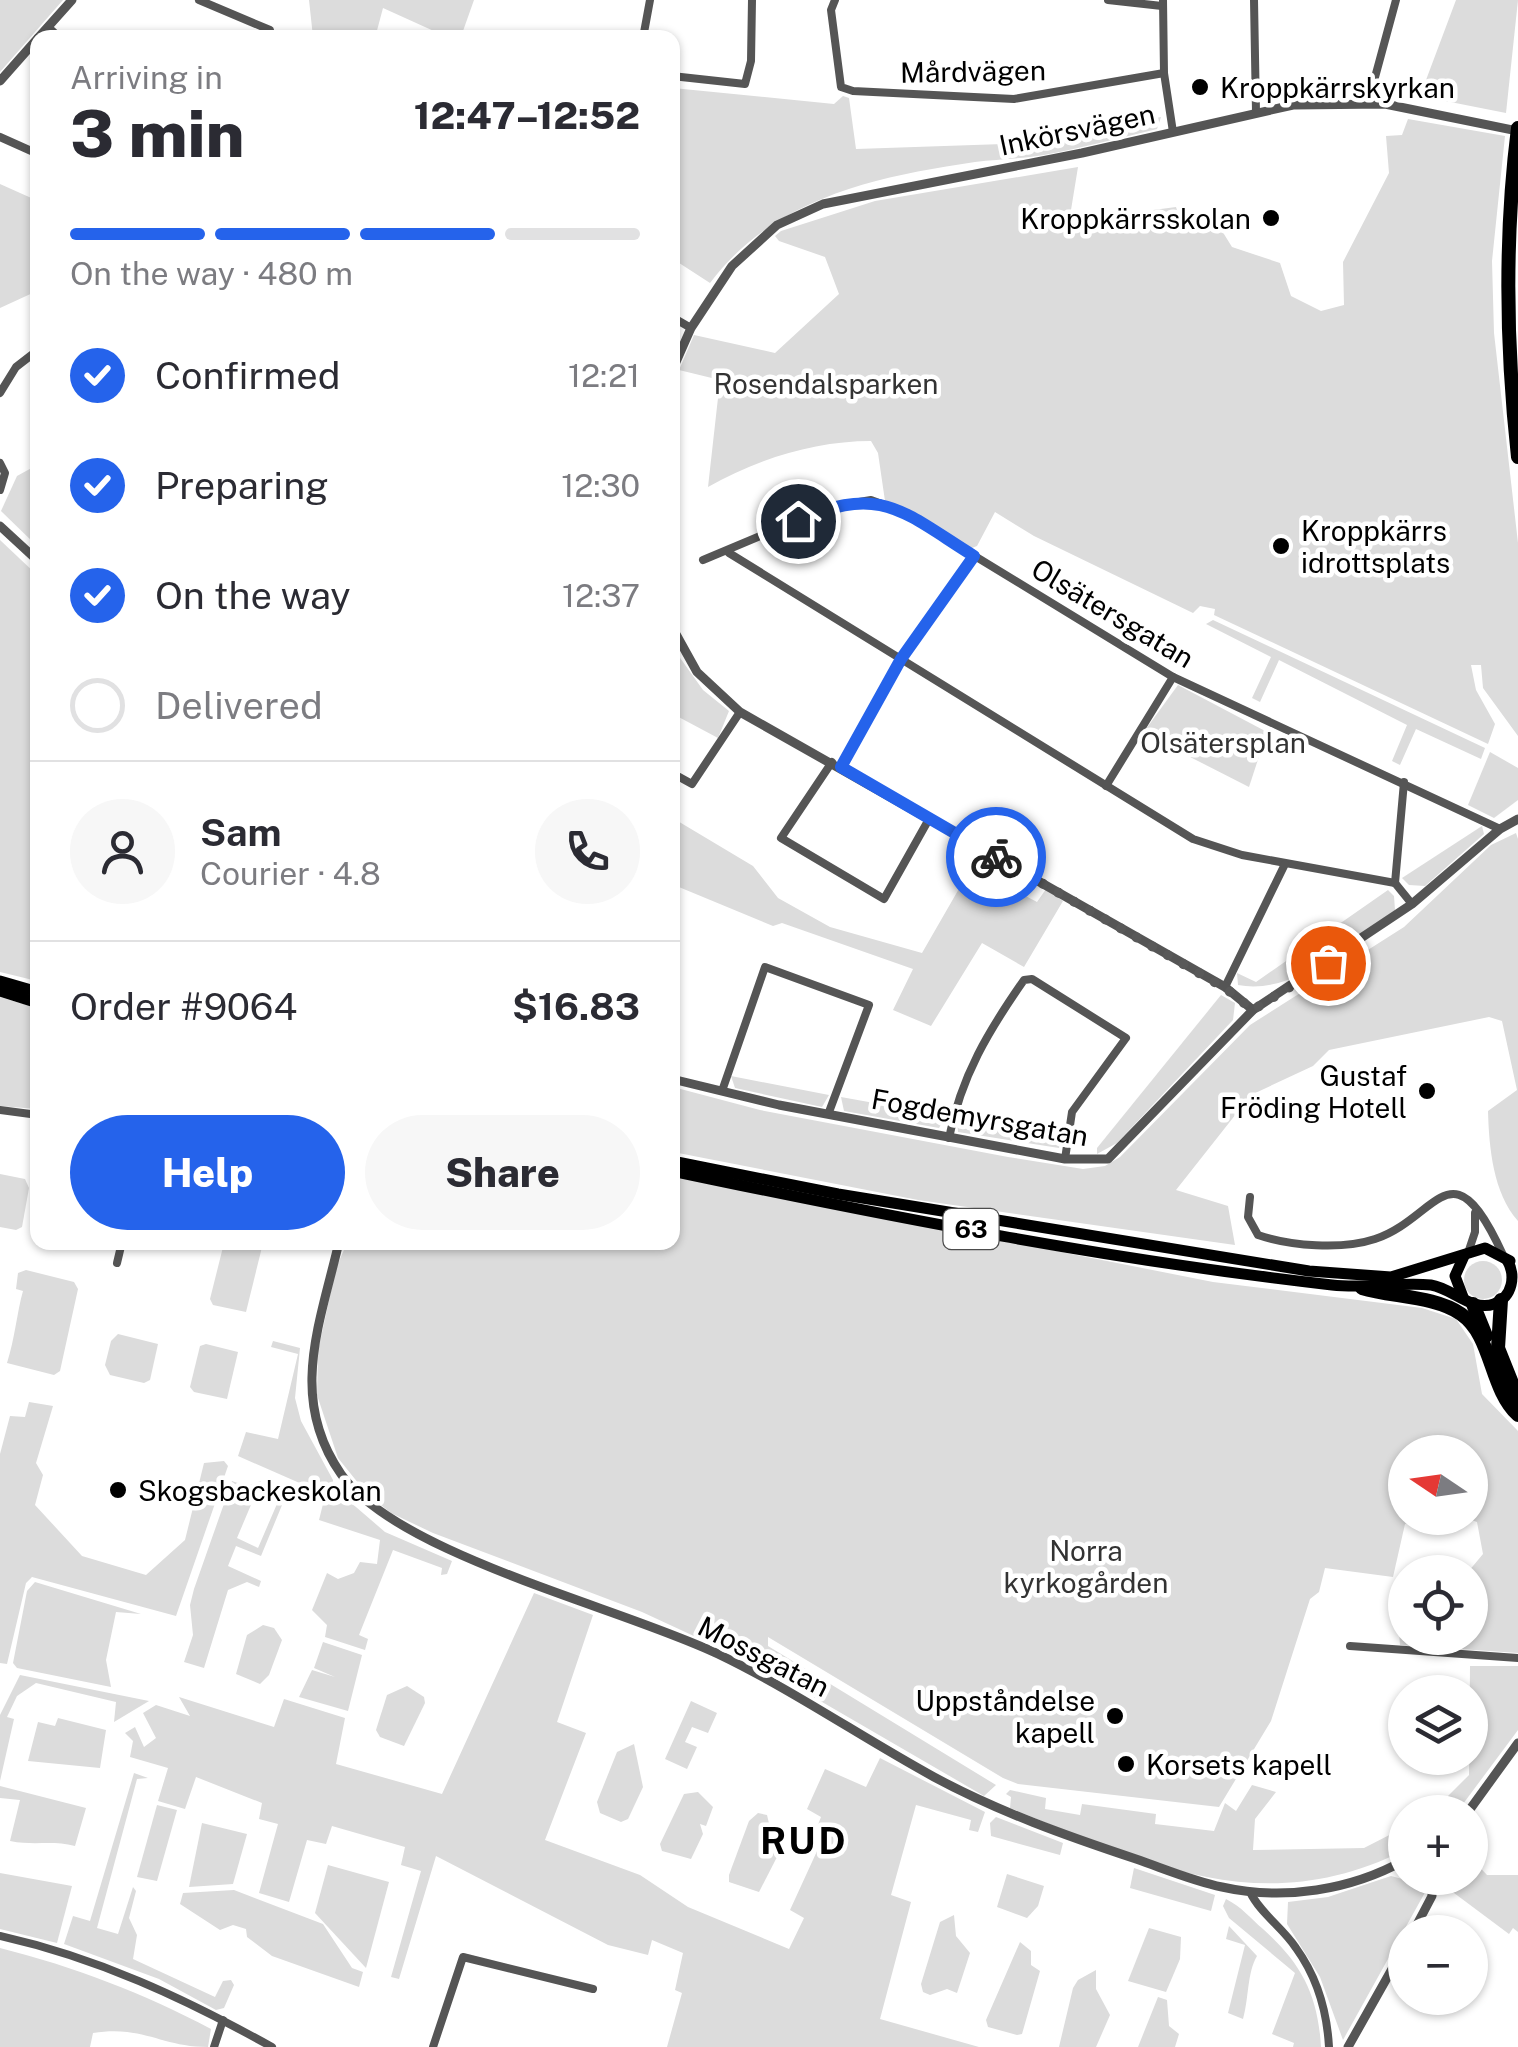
<!DOCTYPE html>
<html lang="en">
<head>
<meta charset="utf-8">
<style>
	body { margin:0; font-family:"Public Sans",sans-serif; background:#f7f7f7; color:#2b2b33; height:100vh; display:flex; flex-direction:column; font-size:38px; white-space:nowrap }
	* { box-sizing:border-box; margin:0 }
	p { font-size:32px; color:#7c7c81 }
	.icon { flex:none; width:55px; height:55px; fill:none; stroke:currentColor; stroke-width:2; stroke-linecap:round; stroke-linejoin:round }
	.map { position:relative; flex:1; overflow:hidden }
	.sheet { position:absolute; left:30px; top:30px; width:650px; height:1220px; display:flex; flex-direction:column; background:#fff; border-radius:20px; box-shadow:0 2px 8px #0004 }
	.sheet>* { flex:none }
	.needle { width:65px; rotate:283deg }
	.fabs { position:absolute; left:1388px; top:1435px; display:grid; gap:20px }
	.fabs a { display:grid; place-items:center; width:100px; height:100px; border-radius:50%; background:#fff; box-shadow:0 2px 8px #0004; font-size:50px }
	.pin { position:absolute; display:grid; place-items:center; width:85px; height:85px; color:#fff; margin:-42px; border:5px solid #fff; border-radius:50%; box-shadow:0 2px 10px #0007 }
	.courier { position:absolute; display:grid; place-items:center; width:100px; height:100px; margin:-50px; border:8px solid #2563eb; border-radius:50%; background:#fff; color:#222; box-shadow:0 2px 12px #0007 }
	.head em { font-style:normal; font-weight:800 }
	.head div { display:flex; flex-direction:column-reverse }
	.head { display:flex; align-items:center; justify-content:space-between; height:170px; padding:0 40px }
	h1 { font-size:65px; font-weight:800; line-height:75px }
	.bar { display:grid; grid-template-columns:repeat(4,1fr); gap:15px 10px; align-content:center; height:120px; padding:0 40px }
	.bar i { height:12px; border-radius:8px; background:#e1e1e2 }
	.bar .on { background:#2563eb }
	.bar p { grid-column:span 4 }
	.line { display:flex; align-items:center; gap:25px; padding:0 40px; border-top:2px solid #e1e1e2 }
	.line div { flex:1 }
	.round { display:grid; place-items:center; flex:none; width:105px; height:105px; border-radius:52px; background:#f7f7f7 }
	ol { padding:0 40px; list-style:none }
	li { display:flex; align-items:center; gap:30px; height:110px }
	li p { margin-inline-start:auto }
	li .icon { padding:10px; border-radius:50%; background:#2563eb; color:#fff; stroke-width:4 }
	li:last-child { color:#7c7c81 }
	li i { width:55px; height:55px; border:5px solid #e1e1e2; border-radius:50% }
	.action { display:flex; gap:20px; margin-top:auto; padding:20px 40px }
	.action a { flex:1; height:115px; border-radius:60px; background:#2563eb; color:#fff; font-size:40px; font-weight:800; line-height:115px; text-align:center }
	.action a+a { background:#f7f7f7; color:#2b2b33 }
	.map>svg:first-child { display:block }
	.green { fill:#dcdcdc }
	.lines { fill:none; stroke-linecap:round; stroke-linejoin:round }
	.minor { stroke:#555; stroke-width:8 }
	.tertiary { stroke:#555; stroke-width:9 }
	.primary { stroke:#000; stroke-width:11 }
	.motorway { stroke:#000; stroke-width:14 }
	.done { stroke:#595959; stroke-width:10; stroke-dasharray:0 18 }
	.route { stroke:#2563eb; stroke-width:12 }
	.poi-dot { fill:#000; stroke:#fff; stroke-width:4 }
	.labels { text-anchor:middle; dominant-baseline:central; stroke-width:9; stroke-linejoin:round; paint-order:stroke }
	.shield { fill:#fff; stroke:#4c4c4c; stroke-width:2.5 }
	.shield-label { font-size:25px; font-weight:bold; fill:#000 }
	.street-label { font-size:28px; fill:#000; stroke:#fff }
	.poi-label { font-size:28px; fill:#000; stroke:#fff; text-anchor:start }
	.park-label { font-size:28px; fill:#333; stroke:#fff }
	.district-label { font-size:38px; font-weight:bold; letter-spacing:2.5px; fill:#000; stroke:#fff }
</style>
</head>
<body>
<div class="map">
<svg width="1518" height="2047" viewBox="0 0 1518 2047">
	<rect width="100%" height="100%" fill="#fff"/>
	<g class="green">
		<path d="M0,0h63l-63,72z"/>
		<path d="M309,0h165l-11,31 -27,1 -53,-24 -8,30 -62,-1z"/>
		<path d="M1456,0h62l-12,113 -86,-17z"/>
		<path d="M673,88l161,16 9,-8 6,2 7,51 178,-6 127,-26 -4,12c-38,9 -75,19 -113,26 -23,4 -46,4 -69,7 -101,15 -201,36 -265,121l-37,-24z"/>
		<path d="M1408,119l97,17 -13,125 2,72 24,210v193l-35,-48 -2,-23h-10l5,25 19,34 -7,20 -274,-129 1,-6 -15,-3 -7,7 -159,-77 -39,-24 -18,34 -5,2 -87,-47 -7,-48 -7,-12c-56,0 -114,18 -163,46l12,-107 -41,-10 15,-35 81,18 64,-59 -14,-37 -46,-16 -4,-5 6,-5 94,-30 203,-34 -7,43 41,14 26,-12 38,-5 7,22 36,-3 13,21 48,16 11,33 30,15 23,-6 -1,-43 46,-89 -3,-37 16,-1z"/>
		<path d="M0,184l38,17 -1,90 -37,17z"/>
		<path d="M37,465v81l-36,-35 16,-35z"/>
		<path d="M0,540l37,35v406l-37,-9z"/>
		<path d="M1213,620l272,128 -4,11 -65,-30 -16,36 -8,-4 15,-36 -128,-65 -19,42 -8,-4 19,-41 -65,-33z"/>
		<path d="M673,648l30,42 26,21 -11,27 -45,-24z"/>
		<path d="M1178,685l89,47 -18,55 -106,-54z"/>
		<path d="M1490,752l28,16v32l-24,18 -26,-13z"/>
		<path d="M676,820l77,46 25,32 52,29 92,26 57,-99 49,25 -8,14 17,9 9,-13 17,12 -39,66 -42,-24 -51,83 -38,-16 20,-41 -131,-46 -9,3 -99,-41 -1,-64z"/>
		<path d="M1482,826l2,8 -59,52 -16,-1 -7,-7z"/>
		<path d="M1516,833l2,6v382c-25,-28 -29,-74 -30,-110l29,-21 -15,-69 -13,-4 -160,33 -16,16 -62,29 -75,95 52,16 7,39 -317,-45 -245,-48v-65l87,23 248,47 75,12 22,-3 15,-9 130,-132 154,-98 87,-82z"/>
		<path d="M1388,890l6,6 1,14c-45,32 -100,86 -157,75l-1,-12 19,9z"/>
		<path d="M1221,995l14,8 -2,17 -116,123 -20,11v-6z"/>
		<path d="M0,997l37,11v101l-37,-3z"/>
		<path d="M731,1076l98,19 -7,12 -87,-19z"/>
		<path d="M841,1097l105,19 -7,12 -95,-17z"/>
		<path d="M957,1119l104,20 -2,9 -101,-16z"/>
		<path d="M0,1174l25,5 4,9 -7,39 -6,3 -16,-3z"/>
		<path d="M673,1175l540,107 209,26 34,11 17,25 9,50 36,37v222l-118,-8 -3,-36 8,-4v33h65l-2,-66 15,-18 -6,-32 -11,-4h4v-66h-65v66h18l-18,6 -12,53 -68,-9 -6,24 -9,7 -39,122 -52,86 -201,-23 -15,-6 -235,-141v9l228,139 -12,11 -217,-126 -125,-58 -209,-79 -42,-20 -24,-19 -29,-36 -21,-63 1,-44 18,-83 11,-25 325,-1z"/>
		<path d="M224,1243h39l-17,69 -33,-7 -3,-6z"/>
		<circle cx="1483" cy="1280" r="19"/>
		<path d="M26,1270l48,12 4,7 -18,82 -6,4 -47,-12c8,-25 10,-51 16,-72l-7,-2 2,-16z"/>
		<path d="M118,1334l40,10 -8,36 -6,3 -34,-8 -5,-10 6,-24z"/>
		<path d="M273,1341l27,7 -5,50 6,23 32,59v9l-22,-1 -73,-32 8,-24 32,7 20,-85 -27,-7z"/>
		<path d="M206,1344l32,8 -11,47 -33,-7 -4,-5 10,-41z"/>
		<path d="M29,1402l24,4 -17,57 7,12 -8,30 47,51 64,19 39,-35 19,-77 20,-2 4,5 -52,150 -144,-39 -6,6 -19,81 -7,-1v-209l10,-38 15,1z"/>
		<path d="M232,1481l14,5 15,-5 -24,57 21,10 25,-58 4,3 -26,63 -25,-10 -8,20 33,15 -2,6 -12,-5 -19,8 -24,78 -20,-6 9,-27 -3,-30 4,-16z"/>
		<path d="M349,1501l36,31 67,29 -5,13 -6,1 1,-7 -49,-18 -34,85 9,4 -3,11 -40,-13 2,-12 -15,-15 15,-37 11,6 16,-6 6,-11 17,2 3,-24 -61,-20 4,-16z"/>
		<path d="M35,1582l106,32 -25,-2 -10,48 5,27 -94,-19 -4,-5 14,-72z"/>
		<path d="M534,1593l59,22 -36,107 29,11 -41,107 95,35 48,32 101,42 15,-31 -14,-8 33,-72 -6,-11 4,-10 -14,-8 18,-40 41,18 14,-29 105,54 -7,20 -9,-2 2,-10 -55,-15 -25,90 20,7 -31,117 99,28h-312l15,-54 -7,-3 8,-37 -31,-13 -4,15 -40,-10 -172,-89 -37,123 -8,-2 30,-106 -20,-6 4,-18 -73,-21 -6,18 -19,-4 -18,62 -30,-9 19,-69 -19,-5 3,-16 -66,-26 -11,32 -27,-8 10,-33 -38,-11 3,-16 -8,-8 10,-6 9,20 12,-9 -13,-25 13,-8 34,11 -11,-19 95,30 10,-28 61,19 -9,46 106,30z"/>
		<path d="M263,1625l11,3 8,12 -13,35 -9,9 -24,-10 11,-39z"/>
		<path d="M323,1642l39,13 -14,56 -49,-14 13,-27 23,7 -21,-9z"/>
		<path d="M1470,1666h48v64l-61,82h-25l37,-37z"/>
		<path d="M20,1675l129,26 -35,21 2,-20 -80,-19 -19,13 -10,21 7,2 -14,62v-66z"/>
		<path d="M407,1686l17,11 1,6 -21,43 -24,-9 -4,-7 11,-35z"/>
		<path d="M691,1701l26,12 -9,20 -16,-6 -7,15 12,5 -10,22 -22,-10z"/>
		<path d="M58,1718l48,12 -6,38 -72,-7 10,-39 17,4z"/>
		<path d="M634,1744l9,43 -15,32 -7,3 -21,-9 -3,-11 20,-50z"/>
		<path d="M134,1773l14,5 -11,1 -40,149 21,6 15,-47 3,4 -7,27 8,17 -4,24 82,38 8,-16 8,-1 3,5 -10,23 -8,2 -57,-31 -95,-35 9,-28 17,5z"/>
		<path d="M1252,1785l24,7 -21,27 -2,31 111,-2 41,-21v23c-145,72 -257,13 -395,-42l1,-11 -5,-3 4,-4 36,8 -1,11 35,6 2,-11 74,10 -1,10 59,7 11,-28 11,8z"/>
		<path d="M0,1786l86,22 -11,38c-23,-6 -40,0 -65,-5l10,-41 -20,-2z"/>
		<path d="M698,1792l15,15 -7,19 -6,-2 3,10 -12,25 -29,-8 -2,-7 24,-50z"/>
		<path d="M157,1805l20,5 -20,71 -20,-4z"/>
		<path d="M758,1813l9,2 10,42 -18,35 -30,-10v-7l20,-54z"/>
		<path d="M996,1817l67,26 -3,12 -69,-19 -1,-13z"/>
		<path d="M202,1823l45,11 -14,50 -44,3z"/>
		<path d="M1470,1857l17,18h31v57l-5,-4 -4,6 -63,-47 5,-9h19z"/>
		<path d="M328,1865l61,17 -23,86 -51,-55z"/>
		<path d="M1134,1868l81,27 -4,16 -81,-23z"/>
		<path d="M0,1873l72,13 -15,57 -57,-14z"/>
		<path d="M1007,1874l37,12 -6,20 -11,12 -30,-11z"/>
		<path d="M1391,1876l19,5 14,-3 4,9 -85,153 -23,-63 -33,-53 1,-22 40,-5z"/>
		<path d="M234,1890l89,34 29,44 11,4 -4,15 -87,-31 -25,-19 -1,-8 -13,-4 -13,5 -40,-26 3,-11z"/>
		<path d="M1226,1899c16,8 24,19 37,30 38,34 55,65 58,118h-28l1,-4 -22,-9 23,-61 -66,-55 -6,-12z"/>
		<path d="M954,1915l2,21 14,17 -13,40 -10,-4 -17,6 -7,-3 -2,-8 19,-62z"/>
		<path d="M1229,1926l28,30c-10,17 -8,42 -14,63l-15,-6 17,-68 -19,-6z"/>
		<path d="M1149,1928l32,9 -1,22 -14,33 -38,-11z"/>
		<path d="M1020,1942l11,9v14l9,6 -18,63 -5,1 -29,-8 -2,-7z"/>
		<path d="M0,1948c75,19 143,45 211,81l-3,18c-47,0 -65,-22 -115,-14l-3,14h-90z"/>
		<path d="M1096,1970v19l14,26 -14,32h-37l14,-59 5,-8z"/>
		<path d="M1158,1997l9,3 2,26 10,8 -4,13h-37z"/>
	</g>
	<g class="lines">
		<g class="minor">
			<path d="M199,0l71,30 1,8"/>
			<path d="M835,0l-4,10 10,77 12,4 161,8 150,-26"/>
			<path d="M1108,0l54,6"/>
			<path d="M1163,0l1,73 9,59"/>
			<path d="M1254,0l2,112"/>
			<path d="M48,27l12,11"/>
			<path d="M436,38h4"/>
			<path d="M643,38l7,-38"/>
			<path d="M672,76l73,8 6,-23 1,-61"/>
			<path d="M1368,103l28,-103"/>
			<path d="M0,137l38,17"/>
			<path d="M672,317l19,11"/>
			<path d="M0,393l16,-26 22,-17"/>
			<path d="M0,463l5,10 -5,17"/>
			<path d="M729,553l464,286 49,16 153,28 17,21"/>
			<path d="M703,560l126,-53 42,-7 30,11 272,166 327,152"/>
			<path d="M832,762l-51,76 103,61 45,-80"/>
			<path d="M841,767l60,-108 72,-103"/>
			<path d="M672,773l20,11 48,-72"/>
			<path d="M1106,786l67,-109"/>
			<path d="M1395,883l9,-101"/>
			<path d="M1225,987l60,-123"/>
			<path d="M722,1091l43,-124 104,38 -40,107"/>
			<path d="M0,1110l38,5"/>
			<path d="M949,1138c12,-62 40,-108 75,-158l8,-1 94,59 -54,74 -7,47"/>
			<path d="M1250,1197l-2,20 10,18c32,11 84,15 117,4 63,-21 76,-98 128,16"/>
			<path d="M1468,1253l7,-21v-19"/>
			<path d="M117,1263l5,-21"/>
			<path d="M1350,1646l168,12"/>
			<path d="M1250,1892c10,21 33,36 46,56 21,29 31,64 33,99"/>
			<path d="M0,1936c98,22 184,62 272,111"/>
			<path d="M214,2047l9,-27"/>
			<path d="M433,2047l30,-90 130,32"/>
		</g>
		<g class="tertiary">
			<path d="M38,38l34,-38"/>
			<path d="M0,81l38,-43"/>
			<path d="M672,371l19,-43 41,-62 45,-41 46,-21 259,-51 211,-48 92,-1 133,27"/>
			<path d="M0,526l38,35"/>
			<path d="M672,627l25,45 43,40 485,275 28,23"/>
			<path d="M672,1079l107,26 286,54h43l145,-149 159,-106 88,-75 18,-10"/>
			<path d="M339,1242c-19,82 -51,156 2,232 56,81 282,134 377,180 75,36 143,83 216,123 65,35 133,59 202,82 29,10 57,22 86,28 62,14 129,3 183,-27"/>
			<path d="M1468,1812l50,-69"/>
			<path d="M1413,1932l19,-36v-18"/>
			<path d="M1348,2047l57,-101"/>
		</g>
		<g class="primary">
			<path d="M0,981l38,11"/>
			<path d="M0,991l38,12"/>
			<path d="M672,1161l166,33 471,77 82,6 94,-29 25,13"/>
			<path d="M672,1171c218,46 439,89 660,114 33,4 66,-3 99,0 21,3 41,27 63,19 19,-7 22,-29 13,-44"/>
			<path d="M1463,1297l-8,-21 9,-20"/>
		</g>
		<g class="motorway">
			<path d="M1518,128c-14,110 -12,219 0,329"/>
			<path d="M1362,1288c30,9 73,8 99,26 32,22 28,74 57,101"/>
			<path d="M1501,1300l-3,48 20,50"/>
			<path d="M1473,1304l13,32"/>
		</g>
	</g>
	<g class="lines">
		<path class="done" d="M996,857l229,131 28,22 75,-47"/>
		<path class="route" d="M798,521c83,-38 105,-9 176,35l-73,103 -60,108 155,90"/>
	</g>
	<g class="poi-dot">
		<circle cx="1200" cy="87" r="10"/>
		<circle cx="1271" cy="218" r="10"/>
		<circle cx="1281" cy="546" r="10"/>
		<circle cx="1427" cy="1091" r="10"/>
		<circle cx="118" cy="1490" r="10"/>
		<circle cx="1115" cy="1716" r="10"/>
		<circle cx="1126" cy="1764" r="10"/>
	</g>
	<g class="labels">
		<rect class="shield" x="943.5" y="1209" width="55" height="40" rx="8"/>
		<g class="shield-label">
			<text x="971" y="1229">63</text>
		</g>
		<g class="street-label">
			<text transform="translate(973 71) rotate(-1)">Mårdvägen</text>
			<text transform="translate(1077 129) rotate(-12)">Inkörsvägen</text>
			<text transform="translate(1113 613) rotate(31)">Olsätersgatan</text>
			<text transform="translate(980 1117) rotate(10)">Fogdemyrsgatan</text>
			<text transform="translate(764 1656) rotate(27)">Mossgatan</text>
		</g>
		<g class="poi-label">
			<text x="1220" y="87">Kroppkärrskyrkan</text>
			<text x="1251" y="218" text-anchor="end">Kroppkärrsskolan</text>
			<text x="1301" y="530">Kroppkärrs<tspan x="1301" dy="32">idrottsplats</tspan></text>
			<text x="1407" y="1075" text-anchor="end">Gustaf<tspan x="1407" dy="32">Fröding Hotell</tspan></text>
			<text x="138" y="1490">Skogsbackeskolan</text>
			<text x="1095" y="1700" text-anchor="end">Uppståndelse<tspan x="1095" dy="32">kapell</tspan></text>
			<text x="1146" y="1764">Korsets kapell</text>
		</g>
		<g class="park-label">
			<text x="826" y="383">Rosendalsparken</text>
			<text x="1223" y="742">Olsätersplan</text>
			<text x="1086" y="1550">Norra<tspan x="1086" dy="32">kyrkogården</tspan></text>
		</g>
		<g class="district-label">
			<text x="804" y="1840">RUD</text>
		</g>
	</g>
</svg>
<div class="fabs">
<a><svg class="needle" viewBox="-14 -14 28 28"><path d="M0-13l5 13h-10z" fill="#e53935"/><path d="M0 13l5-13h-10z" fill="#7c7c81"/></svg></a>
<a><svg class="icon" aria-label="locate" viewBox="0 0 24 24"><circle cx="12" cy="12" r="6"/><path d="M12 2v4M12 18v4M2 12h4M18 12h4"/></svg></a>
<a><svg class="icon" aria-label="layers" viewBox="0 0 24 24"><path d="M12 4l9 5-9 5-9-5zM3 14l9 5 9-5"/></svg></a>
<a>+</a>
<a>−</a>
</div>
<div class="pin" style="left:1328px;top:963px;background:#ea580c"><svg class="icon" aria-label="bag" viewBox="0 0 24 24"><path d="M5 8h14l-1 12H6zM9 8a3 3 0 0 1 6 0"/></svg></div>
<div class="pin" style="left:798px;top:521px;background:#1f2937"><svg class="icon" aria-label="home" viewBox="0 0 24 24"><path d="M3 11l9-7 9 7M6 9v11h12V9"/></svg></div>
<div class="courier" style="left:996px;top:857px"><svg class="icon" aria-label="bike" viewBox="0 0 24 24"><circle cx="6" cy="16" r="4"/><circle cx="18" cy="16" r="4"/><path d="M6 16l4-8h5l3 8M10 8l3 8H6M13 5h3"/></svg></div>
<section class="sheet">
<div class="head"><div><h1>3 min</h1><p>Arriving in</p></div><em>12:47–12:52</em></div>
<div class="bar"><i class="on"></i><i class="on"></i><i class="on"></i><i></i><p>On the way · 480 m</p></div>
<ol>
<li><svg class="icon" aria-label="check" viewBox="0 0 24 24"><path d="M5 12l5 5 9-10"/></svg>Confirmed<p>12:21</p></li>
<li><svg class="icon" aria-label="check" viewBox="0 0 24 24"><path d="M5 12l5 5 9-10"/></svg>Preparing<p>12:30</p></li>
<li><svg class="icon" aria-label="check" viewBox="0 0 24 24"><path d="M5 12l5 5 9-10"/></svg>On the way<p>12:37</p></li>
<li><i></i>Delivered</li>
</ol>
<div class="line" style="height:180px"><a class="round"><svg class="icon" aria-label="person" viewBox="0 0 24 24"><circle cx="12" cy="8" r="4"/><path d="M4 21q1-7 8-7t8 7"/></svg></a><div><b>Sam</b><p>Courier · 4.8</p></div><a class="round"><svg class="icon" aria-label="phone" viewBox="0 0 24 24"><path d="M5 4h4l2 5-3 2q2 4 5 5l2-3 5 2v4C11 20 4 13 5 4z"/></svg></a></div>
<div class="line" style="height:130px"><div>Order #9064</div><b>$16.83</b></div>
<div class="action"><a>Help</a><a>Share</a></div>
</section>
</div>
</body>
</html>
